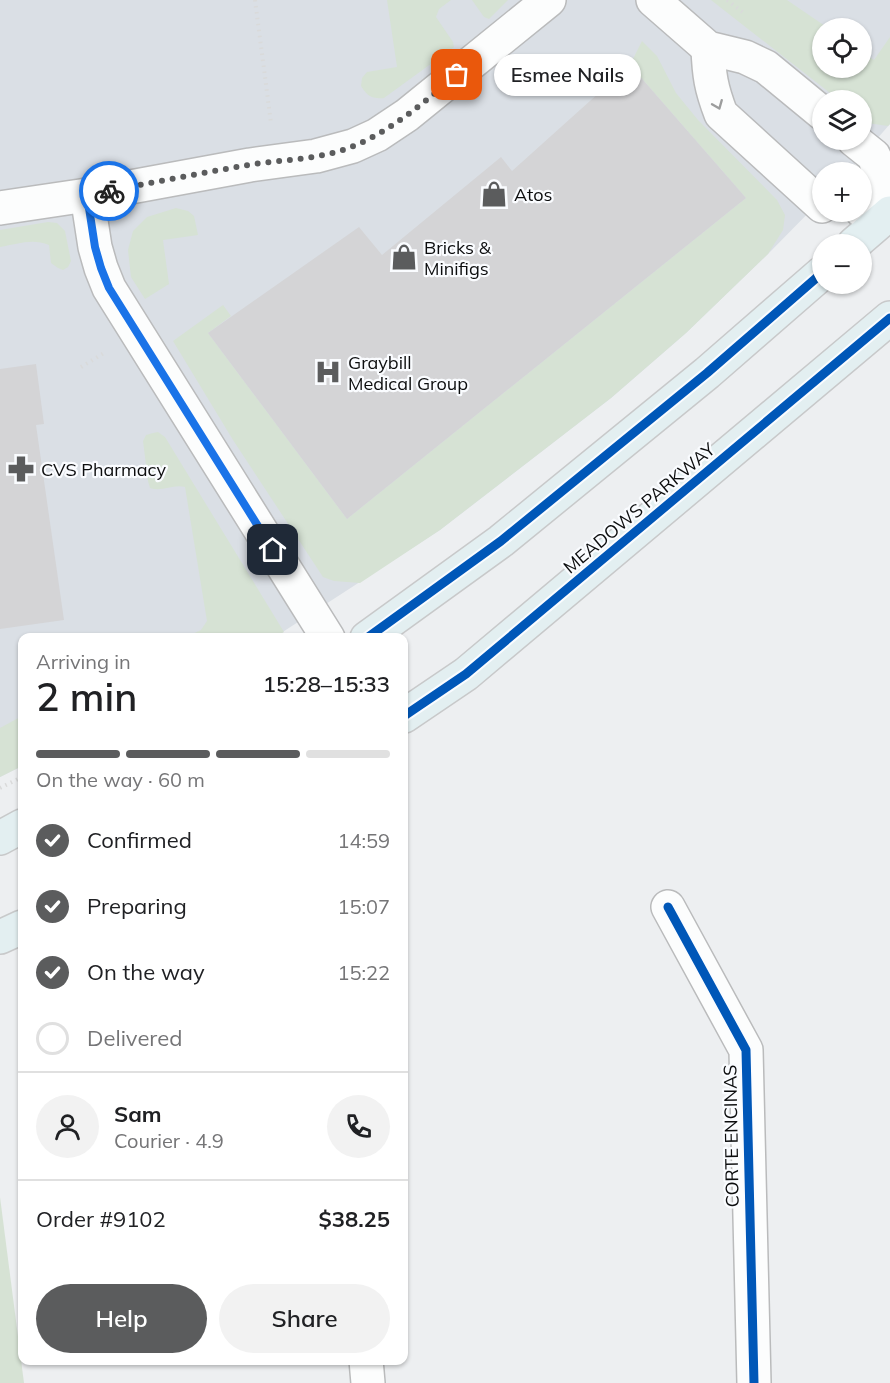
<!DOCTYPE html>
<html lang="en">
<head>
<meta charset="utf-8">
<style>
	body { margin:0; font-family:Mulish,sans-serif; background:#f2f2f2; color:#202124; height:100vh; display:flex; flex-direction:column; font-size:22px; white-space:nowrap }
	* { box-sizing:border-box; margin:0 }
	p { font-size:20px; color:#757577 }
	.icon { flex:none; width:33px; height:33px; fill:none; stroke:currentColor; stroke-width:2; stroke-linecap:round; stroke-linejoin:round }
	.map { position:relative; flex:1; overflow:hidden }
	.drawer { position:absolute; left:18px; top:633px; width:390px; height:732px; display:flex; flex-direction:column; background:#fff; border-radius:12px; box-shadow:0 2px 4px #0004 }
	.drawer>* { flex:none }
	.controls { position:absolute; left:812px; top:18px; display:grid; gap:12px }
	.controls a { display:grid; place-items:center; width:60px; height:60px; border-radius:50%; background:#fff; box-shadow:0 2px 4px #0004; font-size:30px }
	.pin { position:absolute; display:grid; place-items:center; width:51px; height:51px; color:#fff; margin:-26px; border-radius:12px; box-shadow:0 3px 9px #0006 }
	.courier { position:absolute; display:grid; place-items:center; width:60px; height:60px; margin:-30px; border:4px solid #1a73e8; border-radius:50%; background:#fff; color:#222; box-shadow:0 2px 8px #0007 }
	.bubble { position:absolute; height:42px; border-radius:21px; background:#fff; box-shadow:0 2px 4px #0004; font-size:20px; font-weight:600; line-height:42px; text-align:center }
	.head em { font-style:normal; font-weight:600 }
	.head div { display:flex; flex-direction:column-reverse }
	.head { display:flex; align-items:center; justify-content:space-between; height:102px; padding:0 18px }
	h1 { font-size:39px; font-weight:600; line-height:45px }
	.bar { display:grid; grid-template-columns:repeat(4,1fr); gap:9px 6px; align-content:center; height:72px; padding:0 18px }
	.bar i { height:8px; border-radius:4px; background:#e0e0e0 }
	.bar .active { background:#5b5c5d }
	.bar p { grid-column:span 4 }
	.line { display:flex; align-items:center; gap:15px; padding:0 18px; border-top:2px solid #e0e0e0 }
	.line div { flex:1 }
	.round { display:grid; place-items:center; flex:none; width:63px; height:63px; border-radius:32px; background:#f2f2f2 }
	ol { padding:0 18px; list-style:none }
	li { display:flex; align-items:center; gap:18px; height:66px }
	li p { margin-inline-start:auto }
	li .icon { padding:6px; border-radius:50%; background:#5b5c5d; color:#fff; stroke-width:4 }
	li:last-child { color:#757577 }
	li i { width:33px; height:33px; border:3px solid #e0e0e0; border-radius:50% }
	.button { display:flex; gap:12px; margin-top:auto; padding:12px 18px }
	.button a { flex:1; height:69px; border-radius:36px; background:#5b5c5d; color:#fff; font-size:24px; font-weight:600; line-height:69px; text-align:center }
	.button a+a { background:#f2f2f2; color:#202124 }
	.map>svg:first-child { display:block }
	.built { fill:#dadfe5; fill-rule:evenodd }
	.green { fill:#d6e2d4 }
	.building { fill:#d4d4d6 }
	.lines { fill:none; stroke-linecap:round; stroke-linejoin:round }
	.minor-casing { stroke:#babbbc; stroke-width:36 }
	.major-casing { stroke:#c8c9ca; stroke-width:36 }
	.path { stroke:#d9dada; stroke-width:4; stroke-dasharray:1.5 4.5; stroke-linecap:butt }
	.minor { stroke:#fcfdfd; stroke-width:33 }
	.major { stroke:#e3eff1; stroke-width:33 }
	.cycleway-casing { stroke:#fafcff; stroke-width:13 }
	.cycleway { stroke:#0057b8; stroke-width:9 }
	.oneway { stroke:#9c9d9d }
	.done { stroke:#5b5c5d; stroke-width:6; stroke-dasharray:0 10.8 }
	.route { stroke:#1a73e8; stroke-width:8 }
	.labels { text-anchor:middle; dominant-baseline:central; stroke-width:4.5; stroke-linejoin:round; paint-order:stroke }
	.poi-label { font-size:18px; fill:#0c0d0e; stroke:#fafcff; text-anchor:start }
	.street-label { font-size:18px; fill:#0c0d0e; stroke:#fafcff }
</style>
</head>
<body>
<div class="map">
<svg width="890" height="1383" viewBox="0 0 890 1383">
	<rect width="100%" height="100%" fill="#edeff1"/>
	<path class="built" d="M0,0h890v124l-42,48h-26v27l-54,55 -82,79 -75,65 -171,132 -165,107 -253,1v128l-22,11zM822,28h39v40h-39zM822,100h39v40h-39z"/>
	<g class="green">
		<path d="M387,0h64l-12,9 -3,8 17,25 1,5 -70,51c-12,1 -17,-2 -23,-12l1,-8 5,-6 30,-5z"/>
		<path d="M472,0h36l-19,19 -5,-2z"/>
		<path d="M711,0h76l41,28h-6v40h39v-16l13,8 16,-23v87l-2,2 -21,-3 -6,-5v-18h-22z"/>
		<path d="M642,41l15,15 19,37 22,27 79,80 8,15 -2,15 -15,24 -82,79 -75,65 -171,132 -80,53 -26,-2 -11,-4 -90,-137 -60,-99 50,-36 8,11 -23,17 139,186 399,-321 -116,-133z"/>
		<path d="M176,208l12,3 6,5 4,19 -35,5 6,44 -24,15 -14,-22 -3,-27 5,-19 14,-14z"/>
		<path d="M48,222l9,1 8,8 6,30 -3,6 -5,3 -5,-2 -7,-5 -2,-18c-17,-7 -31,-1 -49,2v-17z"/>
		<path d="M158,432l7,5 119,195 -9,5h-89l15,-7 6,-9 -22,-134c-12,-3 -23,5 -35,1l-2,-7 -5,-40 3,-6 7,-2z"/>
		<path d="M22,716v50l-22,11v-49z"/>
		<path d="M0,1197l24,186h-24z"/>
	</g>
	<g class="building">
		<path d="M630,65l116,133 -399,321 -139,-186 151,-106 23,28 119,-98 11,14z"/>
		<path d="M36,364l8,60 -8,1 28,195 -64,9v-260z"/>
	</g>
	<g class="lines">
		<g class="minor-casing">
			<g id="minor">
				<path d="M653,0l55,48 37,9 21,10 56,46"/>
				<path d="M708,48c1,27 3,40 13,66l101,92"/>
				<path d="M854,140l20,16 16,49"/>
				<path d="M87,195l8,52 6,21 8,20 219,350"/>
				<path d="M0,208l87,-13 163,-30 66,-9 37,-10 24,-11 30,-20 142,-115"/>
				<path d="M861,210l29,1"/>
				<path d="M668,907l78,143 8,333"/>
				<path d="M366,1360l2,23"/>
			</g>
		</g>
		<g class="major-casing">
			<g id="major">
				<path d="M854,244l36,-31"/>
				<path d="M367,638l134,-97 206,-168 115,-100"/>
				<path d="M404,716l62,-42 424,-356"/>
				<path d="M0,838l22,-12"/>
				<path d="M0,937l22,-10"/>
			</g>
		</g>
		<g class="path">
			<path d="M255,0l16,123"/>
			<path d="M727,0l18,14"/>
			<path d="M81,367l23,-14"/>
			<path d="M0,788l22,-11"/>
		</g>
		<use href="#minor" class="minor"/>
		<use href="#major" class="major"/>
		<g class="cycleway-casing">
			<g id="cycleway">
				<path d="M367,638l134,-97 206,-168 115,-100"/>
				<path d="M404,716l62,-42 424,-356"/>
				<path d="M668,907l78,143 8,333"/>
			</g>
		</g>
		<use href="#cycleway" class="cycleway"/>
	</g>
	<defs><path id="oneway-chevron" d="M-2-3.5L2.5 0L-2 3.5" fill="none" stroke-width="1.6" stroke-linecap="round" stroke-linejoin="round" transform="scale(1.5)"/></defs>
	<use class="oneway" href="#oneway-chevron" transform="translate(718 105) rotate(68)"/>
	<g class="lines">
		<path class="done" d="M109,191c46,-9 93,-18 139,-26 36,-6 74,-5 108,-20 38,-16 69,-44 101,-70"/>
		<path class="route" d="M109,191l-22,4 8,52 6,21 8,20 164,262"/>
	</g>
	<defs>
		<g id="shop-bare" transform="scale(2.07)"><path d="M-5-2.5h2.3a2.7 3.5 0 0 1 5.4 0H5L5.5 6h-11ZM-1.5-2.5h3a1.5 2.3 0 0 0-3 0Z" fill="#5b5c5d" stroke="#fafcff" stroke-width="2.5" paint-order="stroke"/></g>
		<g id="hospital-bare" transform="scale(2.07)"><path d="M-5-5h3v3.5h4V-5h3V5h-3V1.5h-4V5h-3Z" fill="#5b5c5d" stroke="#fafcff" stroke-width="2.5" paint-order="stroke"/></g>
		<g id="pharmacy-bare" transform="scale(2.07)"><path d="M-2-6h4v4h4v4h-4v4h-4v-4h-4v-4h4Z" fill="#5b5c5d" stroke="#fafcff" stroke-width="2.5" paint-order="stroke"/></g>
	</defs>
	<g fill-rule="evenodd">
		<use href="#shop-bare" x="494" y="194"/>
		<use href="#shop-bare" x="404" y="257"/>
		<use href="#hospital-bare" x="328" y="372"/>
		<use href="#pharmacy-bare" x="21" y="469"/>
	</g>
	<g class="labels">
		<g class="poi-label">
			<text x="514" y="194">Atos</text>
			<text x="424" y="247">Bricks &amp;<tspan x="424" dy="21">Minifigs</tspan></text>
			<text x="348" y="362">Graybill<tspan x="348" dy="21">Medical Group</tspan></text>
			<text x="41" y="469">CVS Pharmacy</text>
		</g>
		<g class="street-label">
			<text transform="translate(639 508) rotate(-40)">MEADOWS PARKWAY</text>
			<text transform="translate(731 1136) rotate(-91)">CORTE ENCINAS</text>
		</g>
	</g>
</svg>
<div class="controls">
<a><svg class="icon" aria-label="locate" viewBox="0 0 24 24"><circle cx="12" cy="12" r="6"/><path d="M12 2v4M12 18v4M2 12h4M18 12h4"/></svg></a>
<a><svg class="icon" aria-label="layers" viewBox="0 0 24 24"><path d="M12 4l9 5-9 5-9-5zM3 14l9 5 9-5"/></svg></a>
<a>+</a>
<a>−</a>
</div>
<div class="pin" style="left:457px;top:75px;background:#ea580c"><svg class="icon" aria-label="bag" viewBox="0 0 24 24"><path d="M5 8h14l-1 12H6zM9 8a3 3 0 0 1 6 0"/></svg></div>
<div class="pin" style="left:273px;top:550px;background:#1f2937"><svg class="icon" aria-label="home" viewBox="0 0 24 24"><path d="M3 11l9-7 9 7M6 9v11h12V9"/></svg></div>
<div class="courier" style="left:109px;top:191px"><svg class="icon" aria-label="bike" viewBox="0 0 24 24"><circle cx="6" cy="16" r="4"/><circle cx="18" cy="16" r="4"/><path d="M6 16l4-8h5l3 8M10 8l3 8H6M13 5h3"/></svg></div>
<div class="bubble" style="left:494px;top:54px;width:147px">Esmee Nails</div>
<section class="drawer">
<div class="head"><div><h1>2 min</h1><p>Arriving in</p></div><em>15:28–15:33</em></div>
<div class="bar"><i class="active"></i><i class="active"></i><i class="active"></i><i></i><p>On the way · 60 m</p></div>
<ol>
<li><svg class="icon" aria-label="check" viewBox="0 0 24 24"><path d="M5 12l5 5 9-10"/></svg>Confirmed<p>14:59</p></li>
<li><svg class="icon" aria-label="check" viewBox="0 0 24 24"><path d="M5 12l5 5 9-10"/></svg>Preparing<p>15:07</p></li>
<li><svg class="icon" aria-label="check" viewBox="0 0 24 24"><path d="M5 12l5 5 9-10"/></svg>On the way<p>15:22</p></li>
<li><i></i>Delivered</li>
</ol>
<div class="line" style="height:108px"><a class="round"><svg class="icon" aria-label="person" viewBox="0 0 24 24"><circle cx="12" cy="8" r="4"/><path d="M4 21q1-7 8-7t8 7"/></svg></a><div><b>Sam</b><p>Courier · 4.9</p></div><a class="round"><svg class="icon" aria-label="phone" viewBox="0 0 24 24"><path d="M5 4h4l2 5-3 2q2 4 5 5l2-3 5 2v4C11 20 4 13 5 4z"/></svg></a></div>
<div class="line" style="height:78px"><div>Order #9102</div><b>$38.25</b></div>
<div class="button"><a>Help</a><a>Share</a></div>
</section>
</div>
</body>
</html>
